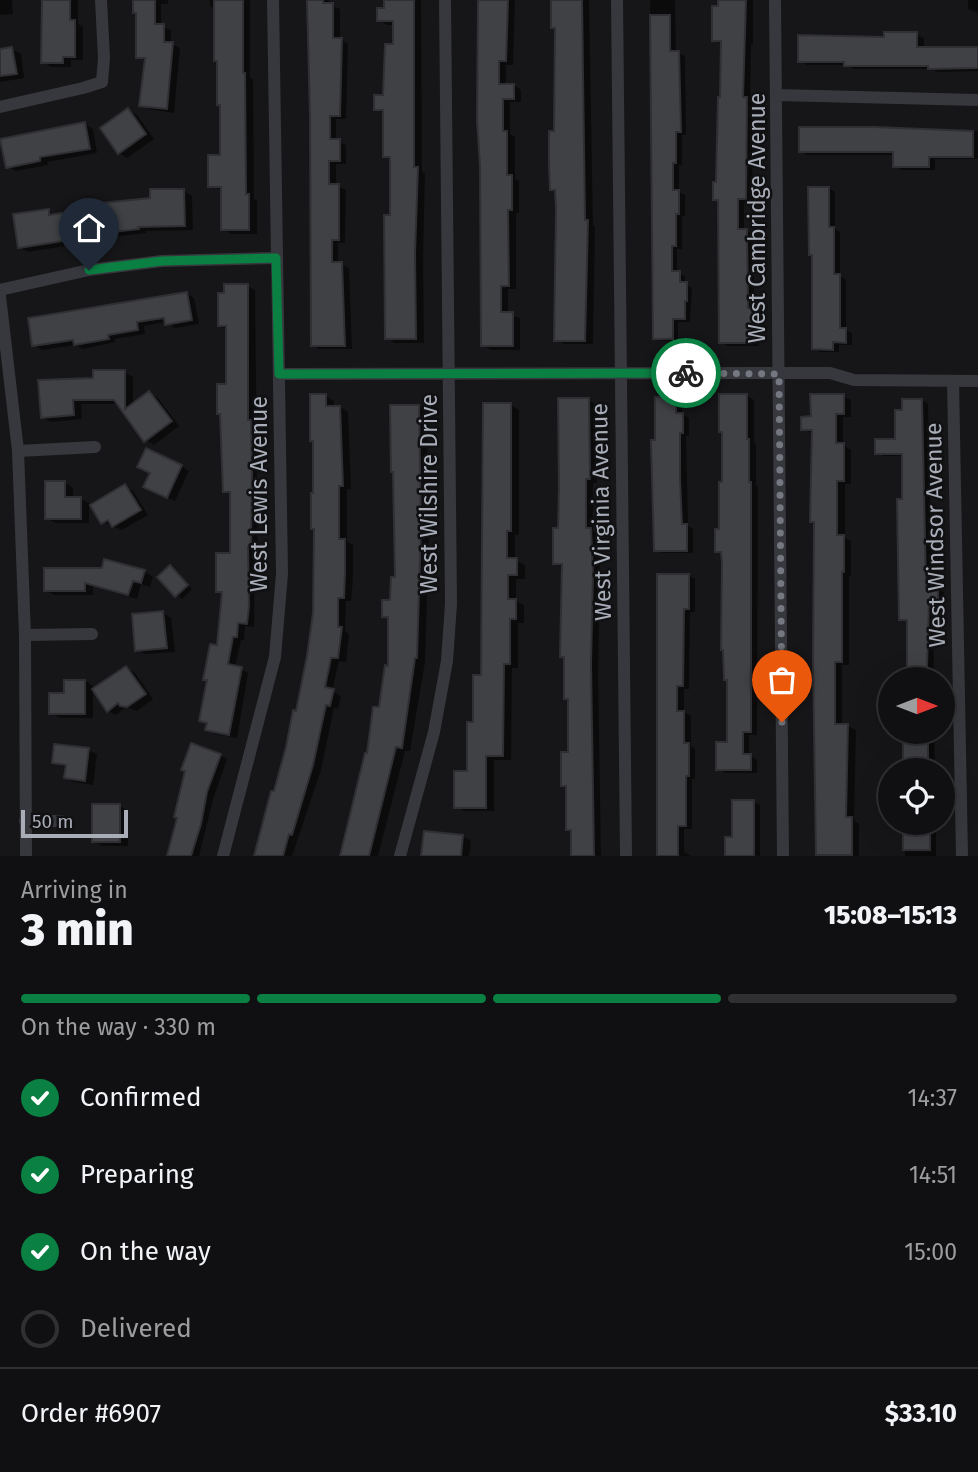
<!DOCTYPE html>
<html lang="en">
<head>
<meta charset="utf-8">
<style>
	body { margin:0; font-family:"Fira Sans",sans-serif; background:#19191b; color:#f1f3f6; height:100vh; display:flex; flex-direction:column; font-size:26px; white-space:nowrap }
	* { box-sizing:border-box; margin:0 }
	p { font-size:23px; color:#9c9d9f }
	.icon { flex:none; width:38px; height:38px; fill:none; stroke:currentColor; stroke-width:2; stroke-linecap:round; stroke-linejoin:round }
	.map { position:relative; height:856px; overflow:hidden }
	.sheet { display:flex; flex-direction:column; background:#101012; flex:1 }
	.sheet>* { flex:none }
	.needle { width:46px; rotate:90deg }
	.buttons { position:absolute; left:878px; top:667px; display:grid; gap:14px }
	.buttons a { display:grid; place-items:center; width:77px; height:77px; border-radius:50%; background:#101012; box-shadow:0 7px 28px #0002,0 0 0 2px #303032; font-size:35px }
	.scale { position:absolute; left:21px; bottom:18px; width:107px; box-sizing:border-box; padding-left:7px; border:4px solid #a8adb8; border-top:0; font-size:19px; line-height:24px; white-space:nowrap; color:#a8adb8; -webkit-text-stroke:5px #111113; paint-order:stroke }
	.pin { position:absolute; display:grid; place-items:center; width:60px; height:60px; color:#fff; margin:-72px -30px; border-radius:50% 50% 50% 0; rotate:-45deg; box-shadow:0 0 7px #0007 }
	.pin .icon { rotate:45deg }
	.courier { position:absolute; display:grid; place-items:center; width:70px; height:70px; margin:-35px; border:5px solid #0b8043; border-radius:50%; background:#fff; color:#222; box-shadow:0 2px 9px #0007 }
	.summary em { font-style:normal; font-weight:800 }
	.summary div { display:flex; flex-direction:column-reverse }
	.summary { display:flex; align-items:center; justify-content:space-between; height:119px; padding:0 21px }
	h1 { font-size:46px; font-weight:800; line-height:52px }
	.bar { display:grid; grid-template-columns:repeat(4,1fr); gap:10px 7px; align-content:center; height:84px; padding:0 21px }
	.bar i { height:9px; border-radius:5px; background:#303032 }
	.bar .on { background:#0b8043 }
	.bar p { grid-column:span 4 }
	.line { display:flex; align-items:center; gap:18px; padding:0 21px; border-top:2px solid #303032 }
	.line div { flex:1 }
	ol { padding:0 21px; list-style:none }
	li { display:flex; align-items:center; gap:21px; height:77px }
	li p { margin-inline-start:auto }
	li .icon { padding:7px; border-radius:50%; background:#0b8043; color:#fff; stroke-width:4 }
	li:last-child { color:#9c9d9f }
	li i { width:38px; height:38px; border:4px solid #303032; border-radius:50% }
	.map>svg:first-child { display:block }
	.shadow { fill:#0007 }
	.building { fill:#404145; stroke:#303034; stroke-width:2 }
	.lines { fill:none; stroke-linecap:round; stroke-linejoin:round }
	.street { stroke:#37383d; stroke-width:12 }
	.done { stroke:#757880; stroke-width:7; stroke-dasharray:0 12.6 }
	.route { stroke:#0b8043; stroke-width:9 }
	.labels { text-anchor:middle; dominant-baseline:central; stroke-width:5; stroke-linejoin:round; paint-order:stroke }
	.street-label { font-size:23px; fill:#a8adb8; stroke:#111113 }
</style>
</head>
<body>
<div class="map">
<svg width="978" height="856" viewBox="0 0 978 856">
	<rect width="100%" height="100%" fill="#161618"/>
	<g class="shadow">
		<path d="M0,0h12l1,14 -13,1z"/>
		<path d="M42,0h36v24l5,3v33h-12v7h-20l-8,-5z"/>
		<path d="M136,0h32v4h-7v22l10,4v14l9,4 -6,65 -26,-4 -7,-4 5,-44 -8,-4z"/>
		<path d="M210,0h40v78l3,1 1,120 3,1v34h-26l-8,-5v-39l-13,-4 12,-29v-50l-4,-3 -2,-94 -6,-4z"/>
		<path d="M309,0h20v5l11,4v30l8,5 -2,75h-10v22l10,4v19h-10v22l10,4 -1,53h-7v20l11,5 3,81h-33l-7,-4z"/>
		<path d="M386,0h35l1,172 3,2 -2,84 1,85h-29l-8,-5 5,-178 -7,-4v-42l-9,-5 8,-12 11,-51v-21h-8l-8,-5 7,-10z"/>
		<path d="M479,0h36l-2,65h-7v20h8l7,5v12h-11v32l5,3v42l4,2v32h-3v76h-8v25l12,4v32h-29l-8,-5z"/>
		<path d="M553,0h36l4,225 2,1 -2,118h-29l-8,-4 1,-149 -5,-2 4,-57v-104z"/>
		<path d="M650,0h25l1,52 9,4 1,79h-4v30h-3v27l6,3v21h-3v33h-5v24l8,3v8l7,4 -2,34h-12v19h-17l-6,-3z"/>
		<path d="M720,0h33v45h-2l-1,56 3,2 -1,99h-8v28l10,4v77l5,3v32h-31l-7,-4 -2,-141 -4,-2 3,-16 5,-138 -9,-5z"/>
		<path d="M968,0h10v13l-10,-4z"/>
		<path d="M916,34l8,4v11h54v22l-41,1 -6,-3h-78l-6,-4h-40l-7,-4 85,-22z"/>
		<path d="M12,49l9,5 3,24 -24,4v-31z"/>
		<path d="M129,110l8,5 17,24 -27,19 -8,-5z"/>
		<path d="M85,124l8,5 4,24 -50,9 1,3 -32,6 -9,-5z"/>
		<path d="M800,129l178,2v28h-43v11h-33l-7,-4v-11h-88l-7,-4z"/>
		<path d="M829,188l6,4v37l5,3v44l6,4v50l6,3v12h-13v7h-19l-7,-4z"/>
		<path d="M184,191l8,5 1,34 -47,1v2l-43,5v2l-75,12 -9,-5 29,-36 8,5 96,-17z"/>
		<path d="M247,286l8,4 3,261h-3l-1,76 -9,-1 -1,14h-3l-6,27 13,6 -11,65 -22,-4 -8,-5 1,-4 -7,-4 17,-74 6,-52 -6,-4 14,-37v-59l-7,-4 2,-161 -8,-5 7,-31z"/>
		<path d="M187,293l7,5 5,26 -24,4 -9,-6 -22,4 1,8 -30,5v3l-32,7 -7,-4 -34,5 -8,-5z"/>
		<path d="M124,372l9,5v28l16,-12 9,5 21,28 -25,19 -8,-5 -27,-36h-38l1,15 -31,3 -9,-5 53,-38z"/>
		<path d="M312,396h14l8,5v6h6l8,5 3,77h-4v53l6,3v33l-2,23h-5l-1,30 4,3 -3,28 -7,-1 -7,30 9,5 -3,13 -4,-1 -13,62 -29,86h-37l33,-109 21,-90 7,-74v-53l-4,-2 3,-86 -3,-2z"/>
		<path d="M747,396l7,4v43l2,1v42l2,1 -1,248h-8v20l8,5v13h-32l-7,-4 10,-25 1,-64 -6,-126 -6,-3 7,-68z"/>
		<path d="M843,396l8,4v17h-8v28l8,5v34h-6v54l6,3v35h-2v89h-7v61h6l8,4 -2,90 5,4v32h-42l-3,-422 -11,-5 9,-11z"/>
		<path d="M676,399l6,3v12l7,4v18h-3l2,90 5,3v24h-31l-6,-4 1,-107z"/>
		<path d="M589,400l7,4 1,79h-4v48l5,3 2,44 -2,91 3,187h-28v-24l-5,-3v-41l-6,-3 8,-32v-52l-5,-3v-40l-3,-2 1,-88 -8,-5 4,-33z"/>
		<path d="M922,400l6,4 4,185 12,3v12h-9v19h-2l1,56h-25v-56l-8,-4 2,-163h-20l-6,-4 19,-11 7,-29z"/>
		<path d="M511,405l8,5v125h-4v25l10,5v14h-9v22l8,4v18h-6v45h-6l-1,92h-17v51h-30l-8,-5 13,-34 14,-95z"/>
		<path d="M419,406l8,5 2,122 -4,129 -15,89h-5l-27,105h-37l49,-188v-49l-6,-3 7,-14 6,-23z"/>
		<path d="M181,466l8,5 -14,30 -21,-10 -3,-18z"/>
		<path d="M65,483l8,5v11h8l8,4v20h-34l-8,-5z"/>
		<path d="M125,486l8,5 15,24 -26,15 -19,-8z"/>
		<path d="M106,561l39,11 8,5 -3,10 -9,-3 -4,15 -44,-13v9h-39l-9,-5 58,-21z"/>
		<path d="M170,568l22,21 -10,10 -23,-22z"/>
		<path d="M688,575l7,4v33h-5l-1,77h-5v23l7,4v30l4,3v30h-3v50h-8v23l7,4h-32l1,-128z"/>
		<path d="M163,613l8,5 4,34 -30,2 -8,-4z"/>
		<path d="M126,668l9,5 18,26 -16,12 -11,-4 -10,8 -8,-4z"/>
		<path d="M85,681l8,5v32h-33l-9,-5z"/>
		<path d="M910,732h24l1,38h-30v-35h5z"/>
		<path d="M88,750l9,4 -4,31 -19,-3 -8,-4 1,-10 -14,-6z"/>
		<path d="M220,755l7,4 -13,37 -15,60h-31l11,-38z"/>
		<path d="M754,802l6,3v51h-33z"/>
		<path d="M120,806l8,5v35h-26l-8,-5z"/>
		<rect x="905" y="822" width="31" height="34"/>
		<path d="M462,836l9,5 -2,15h-46z"/>
	</g>
	<g class="building">
		<path d="M42,0h28v20h5v37h-12v6h-22z"/>
		<path d="M133,0h22v24h9v18h9l-6,67 -28,-3 6,-48h-9v-45h-3z"/>
		<path d="M214,0h29v73h2l1,121h3v36h-28v-43h-13v-32h12v-50h-3v-44h-3z"/>
		<path d="M307,0h16v3h10v35h9l-2,78h-10v23h10v22h-11v23h10v56h-7v22h10l3,84h-34l-1,-230z"/>
		<path d="M384,0h30v167h4l-3,86 1,86h-31l-1,-124h6v-58h-7v-47h-9v-15h9l2,-51h8v-23h-16v-13h7z"/>
		<path d="M478,0h30l-2,61h-7v23h15v15h-11v32h4v44h5v35h-4l1,76h-8v26h12v34h-32l-1,-181 -3,-44z"/>
		<path d="M551,0h31l3,220h3l-3,121h-31l2,-132 -1,-19h-5l-1,-26v-33h5l1,-103h-4z"/>
		<path d="M718,0h28l-3,97h4l-1,102h-8v30h9l1,79h4v35h-33l-1,-143h-5v-18h3l2,-85h2l1,-56h-9v-35h6z"/>
		<path d="M650,15h20v36h9l2,81h-5v31h-3v27h6v24h-3v32h-4v25h8v11h7v19h-2v18h-12v20h-20z"/>
		<path d="M884,32h33v15h61v21l-50,1v-3h-84v-4h-46v-27l86,2z"/>
		<path d="M12,47l5,27 -17,2v-27z"/>
		<path d="M128,108l18,26 -28,20 -18,-26z"/>
		<path d="M85,122l5,27 -50,8v4l-34,7 -6,-29z"/>
		<path d="M799,127h75l99,4v26h-44v10h-36v-15h-94z"/>
		<path d="M808,187h21v40h5v47h6v54h6v15l-13,-1v8l-21,-1v-94h-3z"/>
		<path d="M150,189h34l1,37 -47,1 1,2 -44,5v2l-77,12 -5,-34 36,-5v6l53,-8v-4l48,-5z"/>
		<path d="M224,284h24v136h3l1,50 -1,77h-3l1,59 -2,18 -9,-1 -1,14h-4l-5,27 14,3 -13,68 -24,-5 2,-7 -8,-2 8,-41h-4l7,-36 7,1 5,-53h-6v-39h14v-61h-7l-3,-78h-3v-30h9v-58h-8v-33h6z"/>
		<path d="M187,292l5,28 -27,5 -1,-7 -14,2 -13,2 1,8 -30,5 1,4 -35,6 -1,-5 -41,6 -4,-28z"/>
		<path d="M93,370h32v39l24,-18 23,30 -28,21 -30,-42h-41l1,15 -33,3 -3,-38 55,-2z"/>
		<path d="M310,394h16v12h14l3,80h-4v53h6v34l-1,25h-6v29h4l-4,31h-7l-6,29 9,2 -4,17 -4,-1 -13,60 -21,70 -3,-1 -6,22h-29l17,-65h3l12,-44 7,-37 3,1 11,-55 6,-43 1,-84h-3v-36h2v-52h-3z"/>
		<path d="M719,394h28v45h2v43h2v250h-8v22h8v16h-35v-28h11v-62h-3l-1,-30h-2l1,-88 -1,-10h-6v-23h4v-47h3v-50h-3z"/>
		<path d="M810,394h34v20h-8v29h8v38h-7v54h7v37h-2v90h-7v62h13l-2,93h6v38h-36l-3,-193 1,-140h-4l2,-92h-11v-13l10,-1z"/>
		<path d="M655,397h21v16h7v20h-3v47l2,44h5v27h-33l-3,-111h4z"/>
		<path d="M558,398h31l1,81h-4v49h5l2,45 -2,91 3,192h-23v-26h-5v-44h-5v-34h7v-53h-4v-42h-4l2,-93h-9v-36h5l1,-39z"/>
		<path d="M902,399h20l4,188h12v14h-9l-2,66h-20v-47h-8l-2,-121h5v-45h-27v-15h20v-29h7z"/>
		<path d="M483,403h28v128h-4v27h10v17h-9v24h8v20h-6v45h-6l-1,92h-17v52h-32v-37h13v-49h6v-47h8z"/>
		<path d="M390,405h29l2,122 -4,131h-2l-13,90 -6,-1 -27,109h-29l25,-103h2l6,-46h6l6,-42 3,1v-49h-6v-17h8l1,-23h4l-2,-105h-2z"/>
		<path d="M146,448l36,17 -15,33 -24,-11 7,-14 -13,-6z"/>
		<path d="M45,481h20v16h16v22h-36z"/>
		<path d="M125,484l16,26 -29,17 -4,-7 -7,4 -11,-19z"/>
		<path d="M104,559l41,11 -4,13 -8,-2 -5,14 -43,-12v8h-41v-23h58z"/>
		<path d="M170,565l18,20 -13,12 -18,-20z"/>
		<path d="M657,574h32v35h-5l-1,77h-6v25h7v32h5v33h-3v50h-8v30h-21z"/>
		<path d="M163,611l4,37 -32,3 -3,-37z"/>
		<path d="M126,666l20,28 -19,13 -7,-1 -2,-3 -11,9 -15,-23z"/>
		<path d="M64,680h21v34h-36v-21h15z"/>
		<rect x="903" y="734" width="25" height="26"/>
		<path d="M191,743l30,11 -14,38 -6,32 -10,32h-24l10,-38 -3,-1 11,-46 -4,-1z"/>
		<path d="M54,744l35,4 -4,33 -21,-3 2,-13 -14,-2z"/>
		<path d="M879,796h12v12l-12,-1z"/>
		<path d="M732,800h22v56h-29v-19h7z"/>
		<rect x="92" y="804" width="28" height="38"/>
		<rect x="903" y="822" width="27" height="28"/>
		<path d="M424,831l39,4 -2,21h-40z"/>
	</g>
	<g class="lines">
		<g class="street">
			<path d="M617,0l9,856"/>
			<path d="M775,0l8,856"/>
			<path d="M777,95l201,5"/>
			<path d="M0,107l83,-19 19,-6 2,-24 -3,-58"/>
			<path d="M0,290l89,-20 73,-9 114,-3"/>
			<path d="M0,296l18,155 7,184 1,221"/>
			<path d="M279,374l551,-1 24,7 124,1"/>
			<path d="M953,381l9,475"/>
			<path d="M18,451l77,-4"/>
			<path d="M25,635l67,-1"/>
			<path d="M25,821h37"/>
			<path d="M223,856l52,-199 7,-83 -9,-574"/>
			<path d="M400,856l34,-124 13,-71 4,-57 -6,-604"/>
		</g>
	</g>
	<g class="lines">
		<path class="done" d="M686,373l93,1 3,348"/>
		<path class="route" d="M89,270l73,-9 114,-3 3,116 407,-1"/>
	</g>
	<g class="labels">
		<g class="street-label">
			<text transform="translate(757 218) rotate(-90)">West Cambridge Avenue</text>
			<text transform="translate(259 494) rotate(-90)">West Lewis Avenue</text>
			<text transform="translate(429 494) rotate(-90)">West Wilshire Drive</text>
			<text transform="translate(601 512) rotate(-91)">West Virginia Avenue</text>
			<text transform="translate(935 535) rotate(-91)">West Windsor Avenue</text>
		</g>
	</g>
</svg>
<div class="buttons">
<a><svg class="needle" viewBox="-14 -14 28 28"><path d="M0-13l5 13h-10z" fill="#e53935"/><path d="M0 13l5-13h-10z" fill="#9c9d9f"/></svg></a>
<a><svg class="icon" aria-label="locate" viewBox="0 0 24 24"><circle cx="12" cy="12" r="6"/><path d="M12 2v4M12 18v4M2 12h4M18 12h4"/></svg></a>
</div>
<div class="scale">50 m</div>
<div class="pin" style="left:782px;top:722px;background:#ea580c"><svg class="icon" aria-label="bag" viewBox="0 0 24 24"><path d="M5 8h14l-1 12H6zM9 8a3 3 0 0 1 6 0"/></svg></div>
<div class="pin" style="left:89px;top:270px;background:#1f2937"><svg class="icon" aria-label="home" viewBox="0 0 24 24"><path d="M3 11l9-7 9 7M6 9v11h12V9"/></svg></div>
<div class="courier" style="left:686px;top:373px"><svg class="icon" aria-label="bike" viewBox="0 0 24 24"><circle cx="6" cy="16" r="4"/><circle cx="18" cy="16" r="4"/><path d="M6 16l4-8h5l3 8M10 8l3 8H6M13 5h3"/></svg></div>
</div>
<section class="sheet">
<div class="summary"><div><h1>3 min</h1><p>Arriving in</p></div><em>15:08–15:13</em></div>
<div class="bar"><i class="on"></i><i class="on"></i><i class="on"></i><i></i><p>On the way · 330 m</p></div>
<ol>
<li><svg class="icon" aria-label="check" viewBox="0 0 24 24"><path d="M5 12l5 5 9-10"/></svg>Confirmed<p>14:37</p></li>
<li><svg class="icon" aria-label="check" viewBox="0 0 24 24"><path d="M5 12l5 5 9-10"/></svg>Preparing<p>14:51</p></li>
<li><svg class="icon" aria-label="check" viewBox="0 0 24 24"><path d="M5 12l5 5 9-10"/></svg>On the way<p>15:00</p></li>
<li><i></i>Delivered</li>
</ol>
<div class="line" style="height:91px"><div>Order #6907</div><b>$33.10</b></div>
</section>
</body>
</html>
